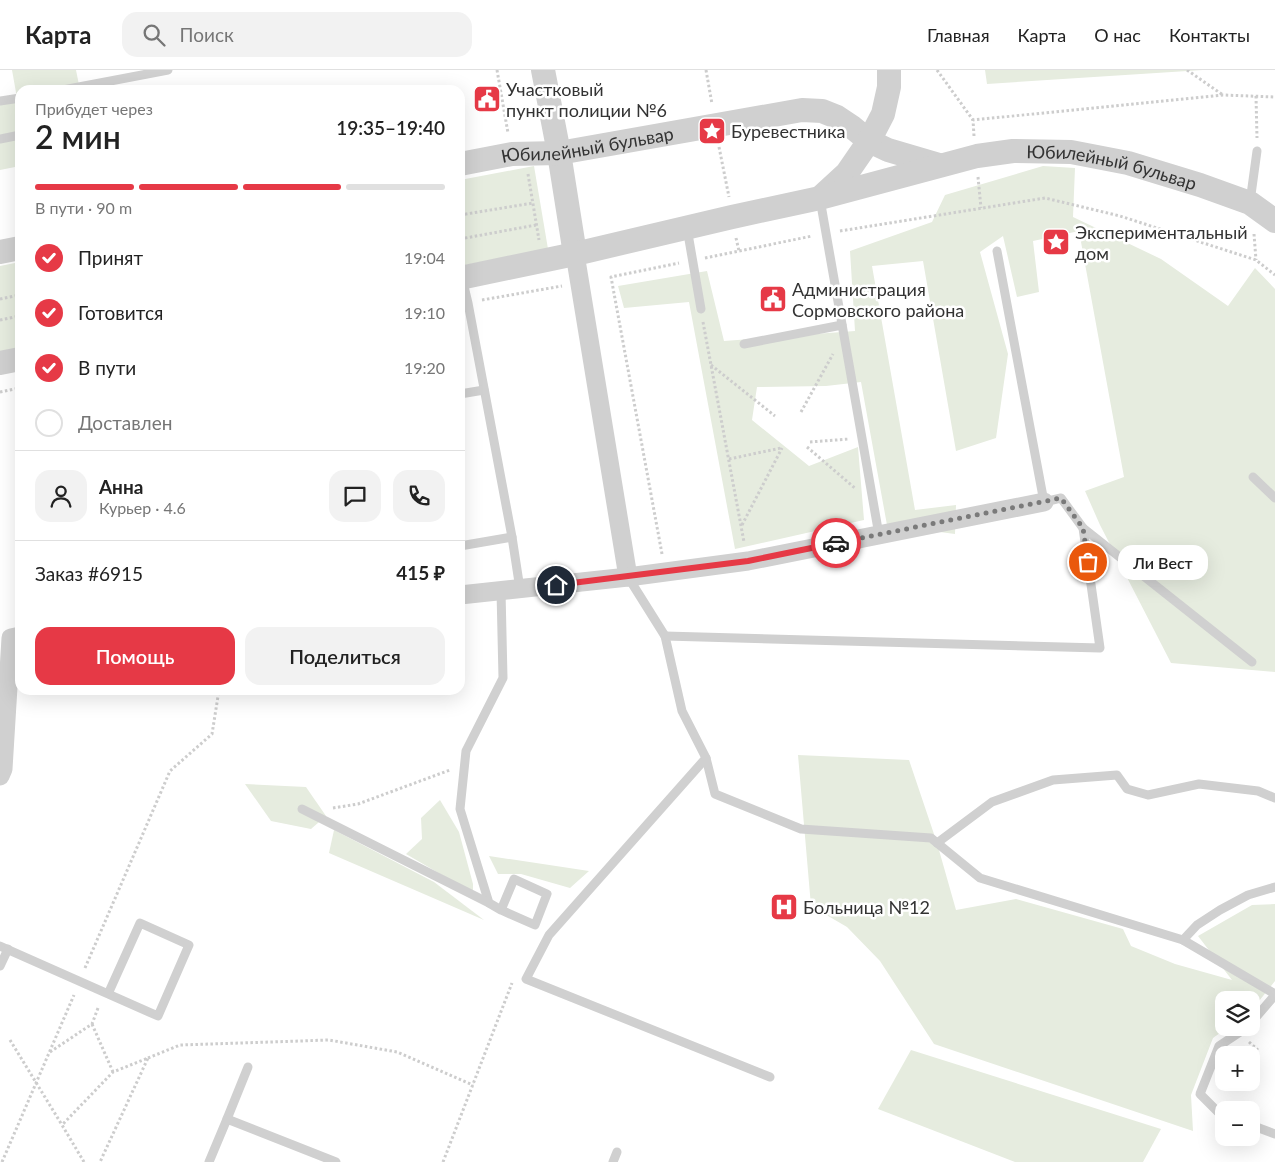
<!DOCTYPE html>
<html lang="ru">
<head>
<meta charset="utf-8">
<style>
	body { margin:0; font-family:Lato,sans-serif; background:#f2f2f2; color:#222; height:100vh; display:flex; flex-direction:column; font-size:19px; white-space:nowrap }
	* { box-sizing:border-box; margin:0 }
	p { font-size:16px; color:#767676 }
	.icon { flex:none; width:28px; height:28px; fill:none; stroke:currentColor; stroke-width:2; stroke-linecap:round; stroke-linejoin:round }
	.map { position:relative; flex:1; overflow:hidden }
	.drawer { position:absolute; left:15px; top:15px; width:450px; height:610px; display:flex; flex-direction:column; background:#fff; border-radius:15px; box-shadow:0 5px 20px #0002 }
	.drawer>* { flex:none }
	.tools { position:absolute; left:1215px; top:921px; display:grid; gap:10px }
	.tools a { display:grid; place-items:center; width:45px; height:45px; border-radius:10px; background:#fff; box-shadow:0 5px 20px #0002; font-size:25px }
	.pin { position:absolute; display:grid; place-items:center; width:42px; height:42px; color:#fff; margin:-21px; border:2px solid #fff; border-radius:50%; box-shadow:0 1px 5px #0007 }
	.courier { position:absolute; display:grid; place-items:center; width:50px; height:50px; margin:-25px; border:4px solid #e63946; border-radius:50%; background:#fff; color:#222; box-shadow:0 1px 6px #0007 }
	.bubble { position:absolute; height:35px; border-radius:15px; background:#fff; box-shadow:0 5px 20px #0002; font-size:16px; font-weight:600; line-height:35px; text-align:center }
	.head em { font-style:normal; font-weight:600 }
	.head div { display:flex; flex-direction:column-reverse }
	.head { display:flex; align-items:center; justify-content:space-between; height:85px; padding:0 20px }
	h1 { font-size:32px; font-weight:600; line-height:38px }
	.bar { display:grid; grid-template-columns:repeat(4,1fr); gap:8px 5px; align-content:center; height:60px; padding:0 20px }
	.bar i { height:6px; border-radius:4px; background:#e0e0e0 }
	.bar .current { background:#e63946 }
	.bar p { grid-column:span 4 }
	.line { display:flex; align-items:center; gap:12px; padding:0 20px; border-top:1px solid #e0e0e0 }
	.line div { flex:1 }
	.round { display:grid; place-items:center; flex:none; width:52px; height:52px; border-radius:15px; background:#f2f2f2 }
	ol { padding:0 20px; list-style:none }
	li { display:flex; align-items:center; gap:15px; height:55px }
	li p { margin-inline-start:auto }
	li .icon { padding:5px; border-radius:50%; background:#e63946; color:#fff; stroke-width:4 }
	li:last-child { color:#767676 }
	li i { width:28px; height:28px; border:2px solid #e0e0e0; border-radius:50% }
	.primary-button { display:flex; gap:10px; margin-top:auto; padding:10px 20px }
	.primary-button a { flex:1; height:58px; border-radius:15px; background:#e63946; color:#fff; font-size:20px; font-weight:600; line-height:58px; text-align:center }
	.primary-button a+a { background:#f2f2f2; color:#222 }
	header { display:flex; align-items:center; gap:30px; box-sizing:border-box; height:70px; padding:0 25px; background:#fff; border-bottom:1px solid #e0e0e0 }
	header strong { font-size:24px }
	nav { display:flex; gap:28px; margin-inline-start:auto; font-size:18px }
	.search { width:350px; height:45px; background:#f2f2f2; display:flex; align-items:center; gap:12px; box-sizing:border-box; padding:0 18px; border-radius:15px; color:#767676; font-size:19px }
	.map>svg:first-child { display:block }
	.green { fill:#e6ecdf }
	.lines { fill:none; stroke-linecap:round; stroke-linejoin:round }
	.path { stroke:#cdcdcd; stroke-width:3; stroke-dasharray:2.5 2.5; stroke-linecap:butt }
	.service { stroke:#d0d0d0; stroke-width:9 }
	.minor { stroke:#d0d0d0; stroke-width:19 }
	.tertiary { stroke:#d0d0d0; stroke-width:24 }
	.done { stroke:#7a7a7a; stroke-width:5; stroke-dasharray:0 9 }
	.route { stroke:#e63946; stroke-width:6 }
	.labels { text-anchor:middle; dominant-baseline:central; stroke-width:5; stroke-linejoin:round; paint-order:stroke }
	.poi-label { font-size:18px; fill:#333; stroke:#fff; text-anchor:start }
	.street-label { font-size:18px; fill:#333; stroke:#fff }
</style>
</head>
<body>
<header>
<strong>Карта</strong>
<div class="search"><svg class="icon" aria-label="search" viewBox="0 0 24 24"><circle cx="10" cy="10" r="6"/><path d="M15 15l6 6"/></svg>Поиск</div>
<nav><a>Главная</a><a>Карта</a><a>О нас</a><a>Контакты</a></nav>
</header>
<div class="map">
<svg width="1275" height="1092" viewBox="0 0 1275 1092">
	<rect width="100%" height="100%" fill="#fff"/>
	<g class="green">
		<path d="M12,0h64l4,20h-60v76l-20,4v-69l17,-3z"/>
		<path d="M985,0h218l-216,14z"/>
		<path d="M534,96l14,83 -88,17v-86z"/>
		<path d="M1043,96l32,2 -2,49 88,42 67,47 27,-38 20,21v383l-104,-9 -71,-138 -15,-34 39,-14 -45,-246 -46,10 6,51 -22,5 -14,-61 -23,16 28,102 -12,84 -40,13 -33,-190 -51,5 43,244 41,-5 -1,29 -68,-9 -26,-143 -35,4 -69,1 -5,33 57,46 49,-19 6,73 -129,29 -46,-247 -65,6 -6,-22 89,-15 17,70 131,-10 -5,-80 82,-29 13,-27z"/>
		<path d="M20,192v89l-20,4v-89z"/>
		<path d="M798,685l111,5 28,83 19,67 60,-11 107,30 8,17 44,18 57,16 -34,-44 54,-31 23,-1v77l-20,25 -4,4v-10h-27v28h3l-14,10 -22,57 2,36 -259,-87 -54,-83 -33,-34 -36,-21z"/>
		<path d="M245,714l61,3 20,29 -15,13 -40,-8z"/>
		<path d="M440,730l19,32 14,52v9l-67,-39 16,-15 -1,-21z"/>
		<path d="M334,760l100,52 50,38 -155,-67z"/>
		<path d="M489,786l100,15 -19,17 -49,-14h-23z"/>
		<path d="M911,980l250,79 -18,33h-128l-137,-53z"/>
	</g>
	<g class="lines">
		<g class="path">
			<path d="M497,0l11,63"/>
			<path d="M706,0l6,34"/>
			<path d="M937,0l36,50"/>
			<path d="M1187,0l36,25"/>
			<path d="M1256,26l1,42"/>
			<path d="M974,66l-1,-16 250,-25 52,2"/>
			<path d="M719,77l10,50"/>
			<path d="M528,104l11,66"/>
			<path d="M978,107l3,31"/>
			<path d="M460,145l73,-12"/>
			<path d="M840,161l205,-33 75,18 136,44 19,15"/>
			<path d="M1254,164l2,26"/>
			<path d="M736,168l3,13"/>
			<path d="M460,169l76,-14"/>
			<path d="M705,188l107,-22"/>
			<path d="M0,229l20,-4"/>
			<path d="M482,230l80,-14"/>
			<path d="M0,250l20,-4"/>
			<path d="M703,252l41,220"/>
			<path d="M711,295l64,51"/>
			<path d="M0,322l20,-4"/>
			<path d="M801,342l32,-58"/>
			<path d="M810,372l39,-3"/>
			<path d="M807,377l49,42"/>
			<path d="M729,389l52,-11"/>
			<path d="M742,455l40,-77"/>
			<path d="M662,484l-51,-277 68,-14"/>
			<path d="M333,738l25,-4 92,-34"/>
			<path d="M85,898l85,-197 42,-37 7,-44"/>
			<path d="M92,954l21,48"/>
			<path d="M10,970l52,85"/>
			<path d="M1249,972l9,8"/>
			<path d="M50,982l42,-28 6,-16"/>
			<path d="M148,988l32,-13 149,-5 68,12 76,33"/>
			<path d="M2,1092l72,-167"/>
			<path d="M84,1092l-22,-37 51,-53 35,-14 -48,104"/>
			<path d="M443,1092l69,-179"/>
		</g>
		<g class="service">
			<path d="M63,20l105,-20"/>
			<path d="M0,31l20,-3"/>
			<path d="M0,69l20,-4"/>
			<path d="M820,129l59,336"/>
			<path d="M1250,132l7,-51"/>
			<path d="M687,158l14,81"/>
			<path d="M462,208l6,25 44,234 8,52"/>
			<path d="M744,274l98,-19"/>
			<path d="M460,324l24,-4"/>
			<path d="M1253,407l22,21"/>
			<path d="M1083,458l169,134"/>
			<path d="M460,476l52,-9"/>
			<path d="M628,507l37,59 17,75 24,47 -157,177 -23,44 244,98"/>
			<path d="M501,521l2,87 -37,73 -6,58 29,94 12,7 34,15 12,-31 -33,-15 -13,31"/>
			<path d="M665,566l435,12 -17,-120 -22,-30 -17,4 -47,-251"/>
			<path d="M706,688l9,36 86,35 130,9 49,40 203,62 92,54"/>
			<path d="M302,739l187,94"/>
			<path d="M937,773l55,-41 61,-22 64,-5 10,14 21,6 51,-11 59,7 17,7"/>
			<path d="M1183,870l14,-15 23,-15 28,-15 27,-8"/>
			<path d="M0,876l158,70 31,-71 -49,-22 -32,71"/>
			<path d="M0,896l8,-17"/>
			<path d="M1251,953l24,-28"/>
			<path d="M1224,1044l-6,-2 -18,-18 19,-48 27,-18"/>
			<path d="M227,1049l21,-52"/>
			<path d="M1251,1055l24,9"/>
			<path d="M209,1092l18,-43 109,43"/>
			<path d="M613,1092l4,-10"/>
		</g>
		<g class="minor">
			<path d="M575,184l53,323"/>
			<path d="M460,525l168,-18 120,-16 296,-59"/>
			<path d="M0,706l3,-7 8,-131 9,-2"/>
		</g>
		<g class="tertiary">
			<path d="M543,0l16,83 16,101"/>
			<path id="s1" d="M460,94l52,-10 47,-1 243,-43 20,1 15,6 15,10 17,14 19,9 51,15"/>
			<path d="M823,125l24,-22 22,-32 14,-27 6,-27v-17"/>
			<path d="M0,182l20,-4"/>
			<path id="s2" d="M460,208l115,-24 157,-37 88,-19 157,-42 36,-5 58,1 57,11 72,22 50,18 25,18"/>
			<path d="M0,293l20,-4"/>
		</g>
	</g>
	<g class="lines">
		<path class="done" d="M836,473l225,-45 22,30 5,34"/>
		<path class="route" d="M556,515l192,-24 88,-18"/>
	</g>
	<defs>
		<g id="civic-square" transform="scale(1.4375)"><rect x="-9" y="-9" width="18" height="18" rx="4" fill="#e63946" stroke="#fff"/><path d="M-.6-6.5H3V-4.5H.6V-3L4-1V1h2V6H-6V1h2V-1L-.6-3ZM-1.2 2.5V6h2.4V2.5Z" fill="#fff"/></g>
		<g id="sight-square" transform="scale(1.4375)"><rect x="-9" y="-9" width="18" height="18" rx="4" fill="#e63946" stroke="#fff"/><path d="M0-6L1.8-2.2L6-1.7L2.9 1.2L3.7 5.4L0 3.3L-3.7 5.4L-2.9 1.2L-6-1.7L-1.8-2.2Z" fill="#fff"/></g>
		<g id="hospital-square" transform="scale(1.4375)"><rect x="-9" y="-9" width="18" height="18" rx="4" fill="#e63946" stroke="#fff"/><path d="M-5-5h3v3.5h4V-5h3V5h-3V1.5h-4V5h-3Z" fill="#fff"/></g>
	</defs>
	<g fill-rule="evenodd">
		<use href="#civic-square" x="487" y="29"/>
		<use href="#sight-square" x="712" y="61"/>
		<use href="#sight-square" x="1056" y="172"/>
		<use href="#civic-square" x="773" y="229"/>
		<use href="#hospital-square" x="784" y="837"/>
	</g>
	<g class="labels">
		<g class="poi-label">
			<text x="506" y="19">Участковый<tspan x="506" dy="21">пункт полиции №6</tspan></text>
			<text x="731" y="61">Буревестника</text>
			<text x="1075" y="162">Экспериментальный<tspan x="1075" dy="21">дом</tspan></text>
			<text x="792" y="219">Администрация<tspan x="792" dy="21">Сормовского района</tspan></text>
			<text x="803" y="837">Больница №12</text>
		</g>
		<g class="street-label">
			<text stroke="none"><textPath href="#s1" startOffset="129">Юбилейный бульвар</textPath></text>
			<text stroke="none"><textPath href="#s2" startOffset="668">Юбилейный бульвар</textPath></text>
		</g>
	</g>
</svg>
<div class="tools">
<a><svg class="icon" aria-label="layers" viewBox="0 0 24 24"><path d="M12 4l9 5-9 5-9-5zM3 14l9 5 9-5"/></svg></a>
<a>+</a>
<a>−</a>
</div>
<div class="pin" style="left:1088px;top:492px;background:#ea580c"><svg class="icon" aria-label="bag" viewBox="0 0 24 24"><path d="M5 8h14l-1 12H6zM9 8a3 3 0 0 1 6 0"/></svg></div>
<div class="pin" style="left:556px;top:515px;background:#1f2937"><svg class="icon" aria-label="home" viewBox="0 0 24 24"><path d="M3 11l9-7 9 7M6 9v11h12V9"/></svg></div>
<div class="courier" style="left:836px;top:473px"><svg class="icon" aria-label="car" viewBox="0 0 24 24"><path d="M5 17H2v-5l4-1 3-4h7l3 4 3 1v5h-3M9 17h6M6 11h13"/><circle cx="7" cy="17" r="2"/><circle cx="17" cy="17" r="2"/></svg></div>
<div class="bubble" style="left:1118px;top:475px;width:90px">Ли Вест</div>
<section class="drawer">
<div class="head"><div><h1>2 мин</h1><p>Прибудет через</p></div><em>19:35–19:40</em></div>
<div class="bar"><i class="current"></i><i class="current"></i><i class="current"></i><i></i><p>В пути · 90 m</p></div>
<ol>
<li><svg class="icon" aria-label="check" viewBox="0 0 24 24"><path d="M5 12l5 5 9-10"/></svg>Принят<p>19:04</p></li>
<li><svg class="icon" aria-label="check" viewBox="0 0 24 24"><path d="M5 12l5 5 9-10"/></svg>Готовится<p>19:10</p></li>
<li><svg class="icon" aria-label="check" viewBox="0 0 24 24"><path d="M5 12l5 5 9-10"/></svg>В пути<p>19:20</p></li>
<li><i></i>Доставлен</li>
</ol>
<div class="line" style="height:90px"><a class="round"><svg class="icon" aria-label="person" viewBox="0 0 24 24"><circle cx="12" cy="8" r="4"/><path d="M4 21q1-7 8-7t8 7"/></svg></a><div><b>Анна</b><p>Курьер · 4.6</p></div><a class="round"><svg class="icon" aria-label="chat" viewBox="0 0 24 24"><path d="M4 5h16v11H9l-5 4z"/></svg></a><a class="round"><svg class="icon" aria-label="phone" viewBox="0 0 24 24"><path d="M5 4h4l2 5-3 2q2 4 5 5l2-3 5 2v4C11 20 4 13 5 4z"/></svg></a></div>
<div class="line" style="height:65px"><div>Заказ #6915</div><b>415 ₽</b></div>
<div class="primary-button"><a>Помощь</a><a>Поделиться</a></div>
</section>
</div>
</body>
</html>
